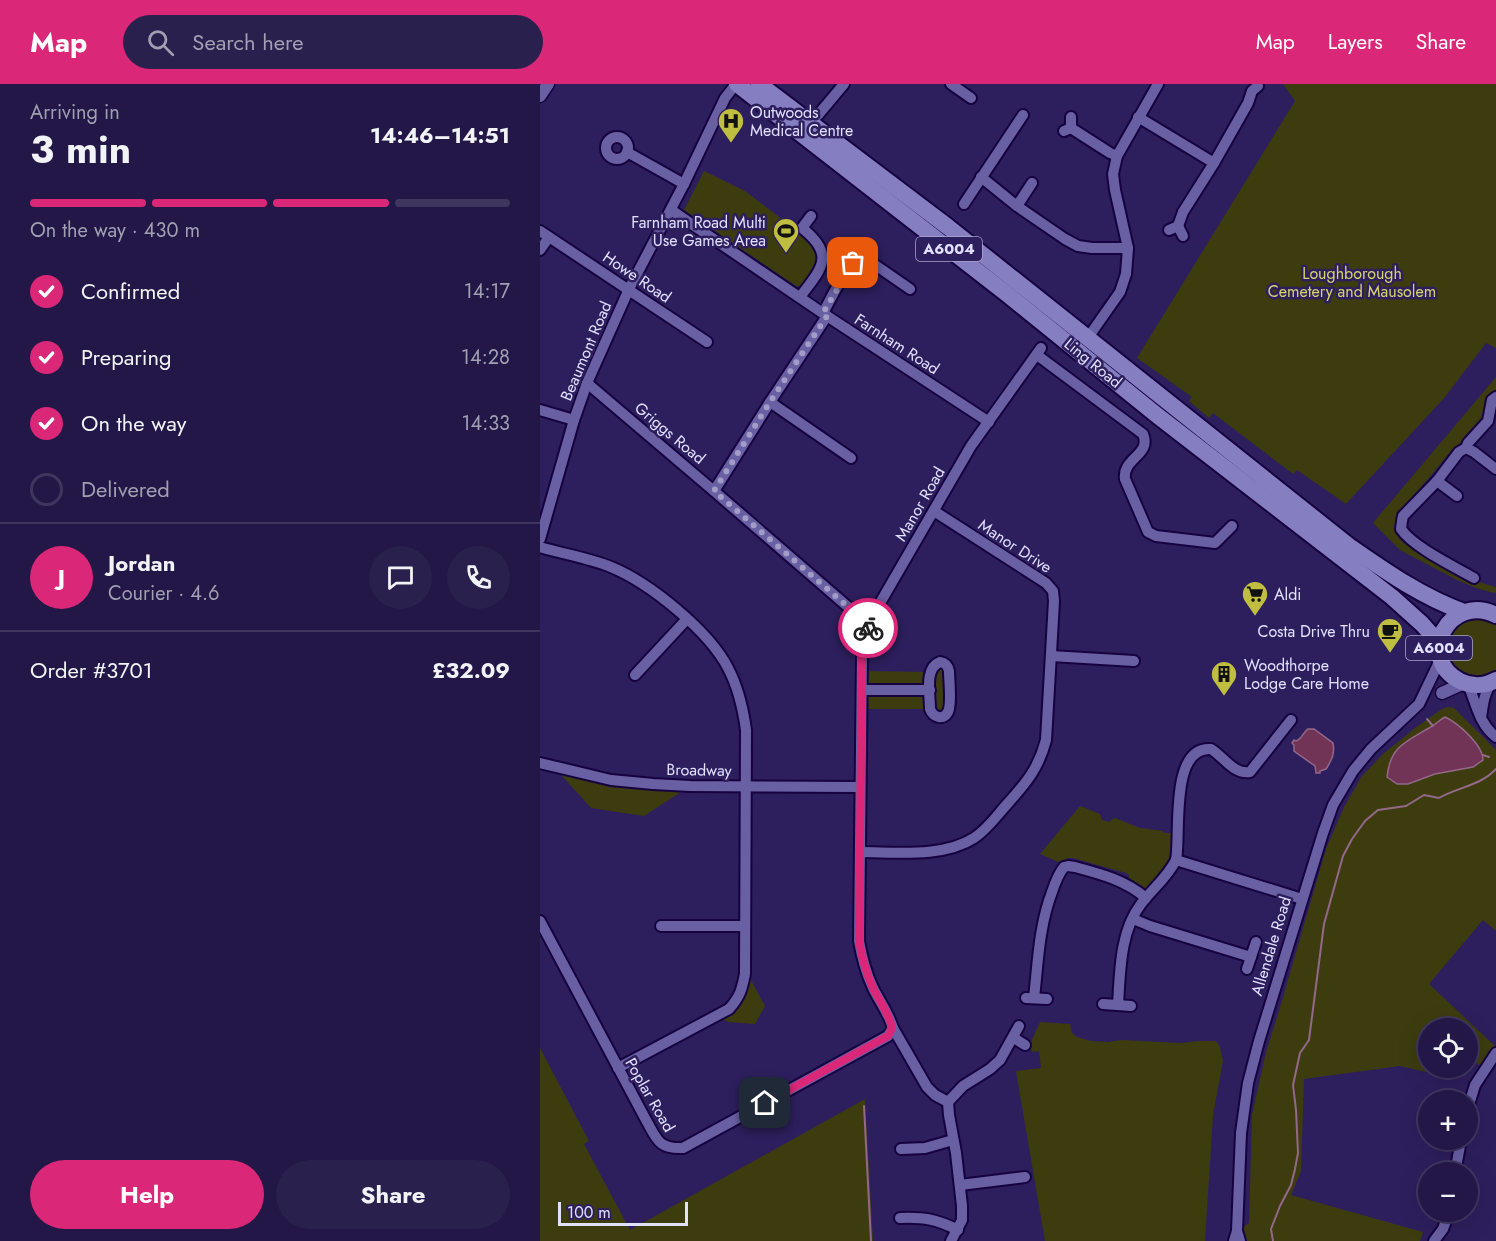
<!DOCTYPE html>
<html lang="en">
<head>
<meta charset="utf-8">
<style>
	body { margin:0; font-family:Jost,sans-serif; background:#2a204d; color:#f1f3f6; height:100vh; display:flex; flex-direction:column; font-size:22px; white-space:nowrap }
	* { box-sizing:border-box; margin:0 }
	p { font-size:20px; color:#a29fb3 }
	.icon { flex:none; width:33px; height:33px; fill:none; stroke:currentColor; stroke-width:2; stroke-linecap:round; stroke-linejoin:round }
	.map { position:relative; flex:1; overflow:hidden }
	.sheet { display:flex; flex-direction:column; background:#221746; width:540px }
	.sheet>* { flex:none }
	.tools { position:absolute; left:878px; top:934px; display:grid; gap:12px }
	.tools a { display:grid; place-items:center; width:60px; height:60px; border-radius:50%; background:#221746; box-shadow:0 6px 24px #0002,0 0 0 2px #3f365f; font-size:30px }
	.scale { position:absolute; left:18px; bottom:15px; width:130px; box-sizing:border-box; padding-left:6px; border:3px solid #e1e0ff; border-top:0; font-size:16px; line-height:21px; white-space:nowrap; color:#e1e0ff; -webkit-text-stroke:4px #2d1f5d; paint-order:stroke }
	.pin { position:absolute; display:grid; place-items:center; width:51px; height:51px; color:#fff; margin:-26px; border-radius:12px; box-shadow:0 3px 9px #0006 }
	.courier { position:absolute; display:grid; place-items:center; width:60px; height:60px; margin:-30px; border:4px solid #db2777; border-radius:50%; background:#fff; color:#222; box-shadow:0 2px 8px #0007 }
	.headline em { font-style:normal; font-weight:700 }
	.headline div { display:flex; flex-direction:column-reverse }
	.headline { display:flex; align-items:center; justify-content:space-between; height:102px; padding:0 30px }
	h1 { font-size:39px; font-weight:700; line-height:45px }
	.bar { display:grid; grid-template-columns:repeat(4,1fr); gap:9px 6px; align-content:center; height:72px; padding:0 30px }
	.bar i { height:8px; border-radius:4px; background:#3f365f }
	.bar .active { background:#db2777 }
	.bar p { grid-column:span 4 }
	.line { display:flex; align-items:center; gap:15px; padding:0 30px; border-top:2px solid #3f365f }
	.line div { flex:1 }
	.round { display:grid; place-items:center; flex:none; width:63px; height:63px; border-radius:32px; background:#2a204d }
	ol { padding:0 30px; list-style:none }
	li { display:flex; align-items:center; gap:18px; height:66px }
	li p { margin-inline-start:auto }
	li .icon { padding:6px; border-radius:50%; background:#db2777; color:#fff; stroke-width:4 }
	li:last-child { color:#a29fb3 }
	li i { width:33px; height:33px; border:3px solid #3f365f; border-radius:50% }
	.cta { display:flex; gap:12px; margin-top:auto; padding:12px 30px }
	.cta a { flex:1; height:69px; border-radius:36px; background:#db2777; color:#fff; font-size:24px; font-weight:700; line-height:69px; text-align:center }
	.cta a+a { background:#2a204d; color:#f1f3f6 }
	header { display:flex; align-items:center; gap:36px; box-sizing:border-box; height:84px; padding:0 30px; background:#db2777; color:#fff }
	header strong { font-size:28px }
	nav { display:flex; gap:33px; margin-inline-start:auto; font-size:21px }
	.search { width:420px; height:54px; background:#2a204d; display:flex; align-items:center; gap:15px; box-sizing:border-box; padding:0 21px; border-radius:33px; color:#a29fb3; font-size:22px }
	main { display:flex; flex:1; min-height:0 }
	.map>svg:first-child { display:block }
	.green { fill:#3d3c0f }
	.water { fill:#723456; stroke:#936889; stroke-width:1.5 }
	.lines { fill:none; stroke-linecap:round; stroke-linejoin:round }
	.stream { stroke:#936889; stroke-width:2 }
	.minor-casing { stroke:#170240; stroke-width:14 }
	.tertiary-casing { stroke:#170240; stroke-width:15 }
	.primary-casing { stroke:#170240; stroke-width:20 }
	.minor { stroke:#6960a4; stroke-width:10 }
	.tertiary { stroke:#6960a4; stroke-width:12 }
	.primary { stroke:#857ec0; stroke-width:16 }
	.done { stroke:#a29cc6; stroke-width:6; stroke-dasharray:0 10.8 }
	.route { stroke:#db2777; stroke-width:8 }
	.labels { text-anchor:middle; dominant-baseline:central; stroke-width:5; stroke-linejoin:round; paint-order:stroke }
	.shield { fill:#2d1f5d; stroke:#aba6ce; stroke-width:1.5 }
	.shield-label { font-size:15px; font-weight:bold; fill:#e1e0ff }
	.poi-label { font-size:16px; fill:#e1e0ff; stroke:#2d1f5d; text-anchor:start }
	.park-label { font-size:16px; fill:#d6d56c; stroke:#2d1f5d }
	.street-label { font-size:16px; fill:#e1e0ff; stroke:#2d1f5d }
</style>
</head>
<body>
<header>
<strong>Map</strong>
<div class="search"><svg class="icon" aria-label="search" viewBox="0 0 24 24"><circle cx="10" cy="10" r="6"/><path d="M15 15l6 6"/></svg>Search here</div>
<nav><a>Map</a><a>Layers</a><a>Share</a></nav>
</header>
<main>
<section class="sheet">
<div class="headline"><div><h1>3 min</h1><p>Arriving in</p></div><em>14:46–14:51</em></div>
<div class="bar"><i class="active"></i><i class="active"></i><i class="active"></i><i></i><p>On the way · 430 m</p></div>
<ol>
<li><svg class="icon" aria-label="check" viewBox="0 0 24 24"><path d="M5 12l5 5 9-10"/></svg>Confirmed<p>14:17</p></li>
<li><svg class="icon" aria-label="check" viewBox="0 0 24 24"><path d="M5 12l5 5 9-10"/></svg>Preparing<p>14:28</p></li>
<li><svg class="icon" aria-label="check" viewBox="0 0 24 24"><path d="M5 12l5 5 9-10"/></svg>On the way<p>14:33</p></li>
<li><i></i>Delivered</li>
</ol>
<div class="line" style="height:108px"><b class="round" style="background:#db2777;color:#fff">J</b><div><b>Jordan</b><p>Courier · 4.6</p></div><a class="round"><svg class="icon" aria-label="chat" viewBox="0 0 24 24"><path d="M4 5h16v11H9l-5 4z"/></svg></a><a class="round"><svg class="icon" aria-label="phone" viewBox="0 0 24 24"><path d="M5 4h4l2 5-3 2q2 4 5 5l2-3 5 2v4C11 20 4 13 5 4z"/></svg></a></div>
<div class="line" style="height:78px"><div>Order #3701</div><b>£32.09</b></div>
<div class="cta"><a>Help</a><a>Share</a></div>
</section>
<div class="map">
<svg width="956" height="1157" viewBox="0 0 956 1157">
	<rect width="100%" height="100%" fill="#2d1f5d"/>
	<g class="green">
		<path d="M743,0h213v264l-10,-5 -41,54 -99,107 -49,-34 -4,4 -80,-61 -4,5 -20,-17 3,-4 -55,-39 158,-257z"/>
		<path d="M164,87l41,20 67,51 6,9 -2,16 -15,19h-5l-112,-76z"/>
		<path d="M956,293v15l-8,29 -20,22 -12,5 -8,7 -41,49 -6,25 81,54 14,4v5l-2,1 -18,-5 -19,-8 -57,-30 -27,-27z"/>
		<path d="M956,531v65l-8,4 -41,-14 -4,-5 10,-46z"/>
		<path d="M400,578l9,9 -6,46 -13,-8h-69l1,-38 68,1z"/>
		<path d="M908,623l6,1 42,42v181l-13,-11 -54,64 67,63v2l-14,18 -15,-11v-27h-39v39h7l-4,5 -31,-7 -96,13 -3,92 -10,24 132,37 -3,9h-180l-3,-10 12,-8 3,-108 14,-63 15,-48 45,-155 18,-42 18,-31 21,-22 32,-26 27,-19z"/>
		<path d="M14,683l136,19 -46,30 -53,-8z"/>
		<path d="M540,722l20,8 2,6 8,2 2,-3 3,-1 25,10 23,3 1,2h6l2,-2v14l6,6 -32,47 -18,-13 1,-10 -3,-2 -53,-15h-5l-7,5 -21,-9z"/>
		<path d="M205,885l20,37 -10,18 -27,-2 -12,-6 13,-7z"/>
		<path d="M500,938l30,2 2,9 5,4 14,4 17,1 13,-2 60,3 17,-2h18l4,6 3,14 -10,54 -8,126h-160l-29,-170 25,-3 -2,-17 -7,1 -2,-8z"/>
		<path d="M0,964l49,93 -5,3 46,86 235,-131 8,142h-333z"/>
	</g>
	<g class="water">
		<path d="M905,633c13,6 38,28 38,43l-10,7 -38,7 -27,10h-11l-10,-7c3,-30 18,-35 42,-49 6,-3 10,-8 16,-11z"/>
		<path d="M768,645h6l19,14c2,10 -1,17 -7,26l-6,2v2h-4l-1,-7 -21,-15v-6l-2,-2 2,-3 2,1c6,-2 7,-9 12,-12z"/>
	</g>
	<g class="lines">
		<g class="stream">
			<path d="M887,635l6,7"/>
			<path d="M943,671l6,2"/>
			<path d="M324,1022l7,135"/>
			<path d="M733,1157l-2,-12 9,-23 11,-21 4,-16 3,-16 -2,-43 -3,-25 7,-32 9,-13 15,-116 19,-68 9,-17 13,-18 13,-11 28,-4 18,-11 15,3c19,-11 41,-12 57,-29"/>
		</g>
		<g class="minor-casing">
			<g id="minor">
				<path d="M411,0l20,14"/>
				<path d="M598,33l76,46"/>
				<path d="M267,35l11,-4 26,-31"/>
				<path d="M531,44l39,25 7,3"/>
				<path d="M524,47l7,-3v-11"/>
				<circle cx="77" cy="64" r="11"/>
				<path d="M87,68l57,32"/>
				<path d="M441,93l36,29 48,33 13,7 14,2h36"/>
				<path d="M424,120l59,-89"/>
				<path d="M477,122l15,-23"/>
				<path d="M131,126l156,106 162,106"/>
				<path d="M638,142l5,-14 31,-49 34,-60 4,-12 6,-5"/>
				<path d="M629,146l9,-4 5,10"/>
				<path d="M0,147l167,111"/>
				<path d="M0,166l9,-13"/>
				<path d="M260,213c22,-29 36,-42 2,-69l9,-12"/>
				<path d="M283,229c9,-16 21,-44 36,-54l9,1 42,29"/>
				<path d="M547,255l33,-47 6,-18 2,-26 -13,-58 -2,-16 4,-18 41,-72"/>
				<path d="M497,271l106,79c9,21 -21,24 -18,45l23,53 8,4 59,7 17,-17"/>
				<path d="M47,299l127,108 155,134"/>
				<path d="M230,318l81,56"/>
				<path d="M0,326l34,10"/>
				<path d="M926,364l2,-5 20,-22 4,-21 4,-3"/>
				<path d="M897,397l20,15"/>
				<path d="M174,407l56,-89 57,-86"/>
				<path d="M0,455l34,-119 13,-37 42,-94 55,-105 41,-86 11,-14"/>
				<path d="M0,463c23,7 49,11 71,20 39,16 98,64 117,101 10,19 15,40 18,62l-1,244c-3,15 -5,23 -16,35l-111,59"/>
				<path d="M934,494c-19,-11 -61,-31 -73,-49l1,-8 1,-5 34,-35 22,-29 7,-4 8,4 22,17"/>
				<path d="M511,572l83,5"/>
				<path d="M400,578c6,1 8,4 9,9 0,10 3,33 -1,41 -5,9 -15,5 -18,-3 0,-15 -6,-41 10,-47z"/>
				<path d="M95,591l52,-56"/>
				<path d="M928,600c8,19 11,40 28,53"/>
				<path d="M322,606h68"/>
				<path d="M941,634c2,-14 3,-25 11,-36"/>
				<path d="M751,636l-41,52c-16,3 -26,-15 -39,-23 -42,-3 -30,86 -35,111l126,39"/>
				<path d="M0,679l71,17 42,4 37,2 170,1"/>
				<path d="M320,768c35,0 83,6 114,-14 14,-9 23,-23 35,-36 18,-20 30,-35 37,-62l8,-139 -1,-10 -7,-8 -112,-72"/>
				<path d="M593,835l17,7 101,31"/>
				<path d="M0,837l106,199c11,19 12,29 37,28l205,-112 5,-8"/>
				<path d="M121,842h84"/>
				<path d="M707,885l9,-27"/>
				<path d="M486,914l21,1"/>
				<path d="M494,914c4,-36 5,-72 18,-106 3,-9 6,-18 12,-25l4,-1 7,1c26,7 50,13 71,31"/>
				<path d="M563,920l28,2"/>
				<path d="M578,921c2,-33 2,-74 23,-101 12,-16 26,-26 35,-44"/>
				<path d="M474,954l11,7"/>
				<path d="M408,1018l-13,-7 -8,-8 -34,-59c-4,-14 -13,-26 -20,-40 -7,-15 -11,-30 -14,-47l3,-288 3,-15 11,-28 95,-164 70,-98"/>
				<path d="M927,1027l8,-26 21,-32"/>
				<path d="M361,1065l24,-1 28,-8"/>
				<path d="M915,1089l6,-33"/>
				<path d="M420,1101l65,-8"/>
				<path d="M360,1134c24,-1 36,1 58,12"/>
				<path d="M697,1147l4,-98 7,-50 11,-42 64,-208 10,-28 20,-34 18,-22 48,-45 22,-46"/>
				<path d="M411,1157l11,-21v-14l-6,-53 -7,-38 -1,-13 15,-16 27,-17 10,-9 19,-34"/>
				<path d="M694,1157l3,-10 3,10"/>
				<path d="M894,1157l9,-12 6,-17"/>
			</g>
		</g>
		<g class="tertiary-casing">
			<g id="tertiary">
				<path d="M0,12l8,-12"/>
				<path d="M902,609l22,-10"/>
			</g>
		</g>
		<g class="primary-casing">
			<g id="primary">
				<path d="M197,0l270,210 151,122 234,181 30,27 9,10 8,17"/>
				<path d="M219,0l189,143 401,319c36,25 73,51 115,66"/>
				<path d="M956,531c-47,-23 -81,43 -36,66 12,6 25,5 36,-1"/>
			</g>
		</g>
		<use href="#minor" class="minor"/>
		<use href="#tertiary" class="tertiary"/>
		<use href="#primary" class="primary"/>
	</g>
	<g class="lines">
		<path class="done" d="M313,179l-30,50 4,3 -57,86 -56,89 155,134 -1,3"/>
		<path class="route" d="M225,1019l123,-67 4,-8c-3,-15 -12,-26 -19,-40 -7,-15 -11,-30 -14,-47l3,-288 6,-25"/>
	</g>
	<defs>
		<g id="hospital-pin" transform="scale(1.35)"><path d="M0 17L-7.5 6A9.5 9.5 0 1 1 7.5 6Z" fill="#c0be40" stroke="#2d1f5d"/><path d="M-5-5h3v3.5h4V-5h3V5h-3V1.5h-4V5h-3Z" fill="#111"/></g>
		<g id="stadium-pin" transform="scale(1.35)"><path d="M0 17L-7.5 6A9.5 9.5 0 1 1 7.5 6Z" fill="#c0be40" stroke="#2d1f5d"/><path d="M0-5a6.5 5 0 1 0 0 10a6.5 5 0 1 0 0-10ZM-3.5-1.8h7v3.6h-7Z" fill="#111"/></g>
		<g id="supermarket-pin" transform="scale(1.35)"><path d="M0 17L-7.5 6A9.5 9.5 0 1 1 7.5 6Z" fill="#c0be40" stroke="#2d1f5d"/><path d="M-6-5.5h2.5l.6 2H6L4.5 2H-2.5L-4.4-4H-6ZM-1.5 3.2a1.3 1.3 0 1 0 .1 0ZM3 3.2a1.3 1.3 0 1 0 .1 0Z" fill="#111"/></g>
		<g id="cafe-pin" transform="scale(1.35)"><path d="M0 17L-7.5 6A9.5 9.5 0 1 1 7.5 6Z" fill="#c0be40" stroke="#2d1f5d"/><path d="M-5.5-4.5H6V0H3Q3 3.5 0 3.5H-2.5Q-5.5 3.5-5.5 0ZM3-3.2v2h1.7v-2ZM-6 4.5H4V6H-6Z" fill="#111"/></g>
		<g id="building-pin" transform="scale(1.35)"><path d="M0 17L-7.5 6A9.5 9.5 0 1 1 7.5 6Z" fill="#c0be40" stroke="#2d1f5d"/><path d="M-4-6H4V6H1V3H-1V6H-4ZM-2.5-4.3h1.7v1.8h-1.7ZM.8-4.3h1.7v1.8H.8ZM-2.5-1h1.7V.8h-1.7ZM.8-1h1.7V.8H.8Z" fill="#111"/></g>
	</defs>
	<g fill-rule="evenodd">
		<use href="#hospital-pin" x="191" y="37"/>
		<use href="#stadium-pin" x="246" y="147"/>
		<use href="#supermarket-pin" x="715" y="510"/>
		<use href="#cafe-pin" x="850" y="547"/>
		<use href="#building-pin" x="684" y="590"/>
	</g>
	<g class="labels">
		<g class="shield">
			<rect x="376" y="153" width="66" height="24" rx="4.5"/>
			<rect x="866" y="552" width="66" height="24" rx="4.5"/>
		</g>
		<g class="shield-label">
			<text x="409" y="165">A6004</text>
			<text x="899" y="564">A6004</text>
		</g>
		<g class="poi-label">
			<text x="210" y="28">Outwoods<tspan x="210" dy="18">Medical Centre</tspan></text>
			<text x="226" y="138" text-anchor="end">Farnham Road Multi<tspan x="226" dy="18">Use Games Area</tspan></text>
			<text x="734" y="510">Aldi</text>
			<text x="830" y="547" text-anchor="end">Costa Drive Thru</text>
			<text x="704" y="581">Woodthorpe<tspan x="704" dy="18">Lodge Care Home</tspan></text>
		</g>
		<g class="park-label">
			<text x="812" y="189">Loughborough<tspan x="812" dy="18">Cemetery and Mausolem</tspan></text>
		</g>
		<g class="street-label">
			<text transform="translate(97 193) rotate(34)">Howe Road</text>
			<text transform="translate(357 260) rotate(33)">Farnham Road</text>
			<text transform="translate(46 267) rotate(-67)">Beaumont Road</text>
			<text transform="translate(553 279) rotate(39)">Ling Road</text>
			<text transform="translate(130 349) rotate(40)">Griggs Road</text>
			<text transform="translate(380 420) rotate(-60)">Manor Road</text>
			<text transform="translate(475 462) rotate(33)">Manor Drive</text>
			<text transform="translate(159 686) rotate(1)">Broadway</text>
			<text transform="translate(731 862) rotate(-73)">Allendale Road</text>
			<text transform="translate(110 1011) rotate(60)">Poplar Road</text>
		</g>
	</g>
</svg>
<div class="tools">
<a><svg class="icon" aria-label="locate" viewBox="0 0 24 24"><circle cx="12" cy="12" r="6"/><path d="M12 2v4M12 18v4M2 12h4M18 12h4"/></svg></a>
<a>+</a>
<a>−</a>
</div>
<div class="scale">100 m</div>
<div class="pin" style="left:313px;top:179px;background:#ea580c"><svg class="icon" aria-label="bag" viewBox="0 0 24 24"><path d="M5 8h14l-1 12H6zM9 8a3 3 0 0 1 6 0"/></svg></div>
<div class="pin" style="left:225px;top:1019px;background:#1f2937"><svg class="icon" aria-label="home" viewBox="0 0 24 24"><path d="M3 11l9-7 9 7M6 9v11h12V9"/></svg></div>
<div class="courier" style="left:328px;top:544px"><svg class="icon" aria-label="bike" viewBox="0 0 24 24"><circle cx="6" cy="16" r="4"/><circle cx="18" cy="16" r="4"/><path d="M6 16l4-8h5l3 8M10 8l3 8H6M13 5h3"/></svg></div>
</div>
</main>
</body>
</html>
